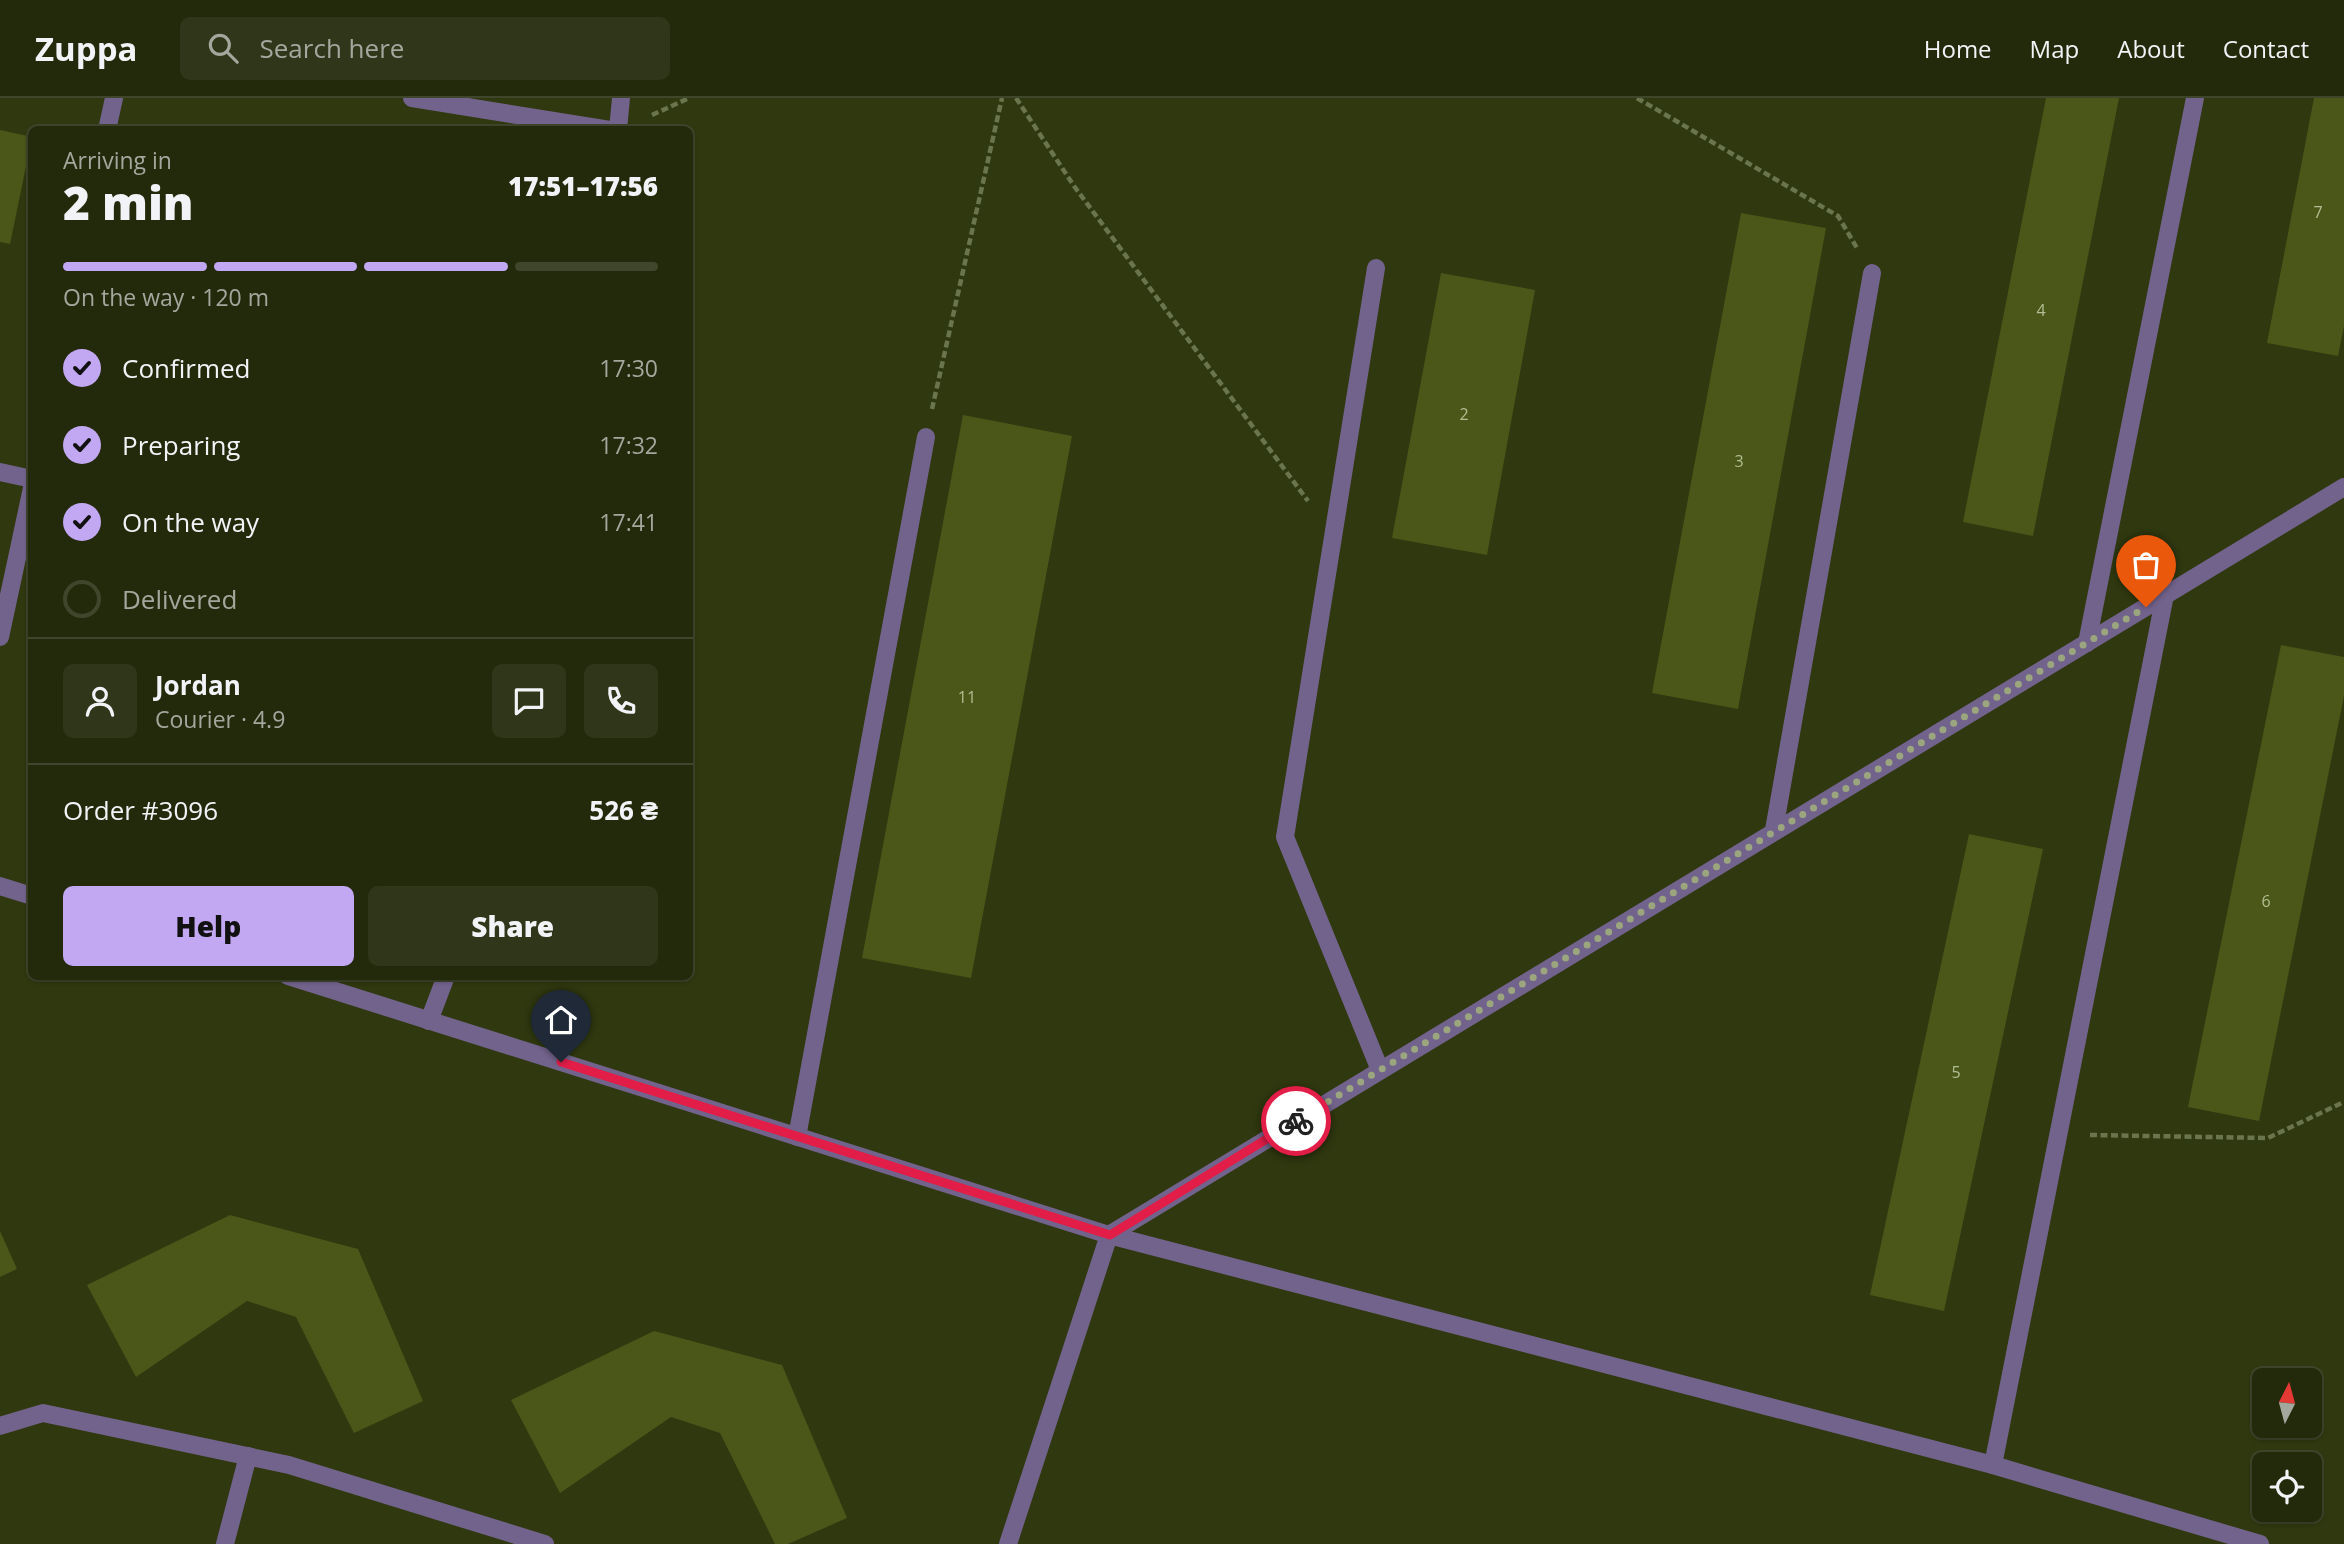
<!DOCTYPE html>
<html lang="en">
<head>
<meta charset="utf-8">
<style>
	body { margin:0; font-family:"Open Sans",sans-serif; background:#2f3619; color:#f1f3f6; height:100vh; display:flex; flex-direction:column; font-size:26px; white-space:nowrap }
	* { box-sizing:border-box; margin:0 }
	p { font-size:23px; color:#a3a79d }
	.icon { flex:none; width:38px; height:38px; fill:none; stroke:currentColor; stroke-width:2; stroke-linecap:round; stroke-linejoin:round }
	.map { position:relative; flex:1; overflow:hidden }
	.side { position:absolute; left:28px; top:28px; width:665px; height:854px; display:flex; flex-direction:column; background:#232a0b; border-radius:10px; box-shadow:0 2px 5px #0004,0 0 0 2px #40462c }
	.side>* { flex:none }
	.needle { width:46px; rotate:6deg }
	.controls { position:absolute; left:2252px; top:1270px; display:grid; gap:14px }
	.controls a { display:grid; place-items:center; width:70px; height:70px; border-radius:10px; background:#232a0b; box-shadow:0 2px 5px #0004,0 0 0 2px #40462c; font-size:35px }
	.pin { position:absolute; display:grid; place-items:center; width:60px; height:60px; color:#fff; margin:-72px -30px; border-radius:50% 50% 50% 0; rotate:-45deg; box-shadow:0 0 7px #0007 }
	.pin .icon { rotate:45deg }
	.courier { position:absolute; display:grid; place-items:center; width:70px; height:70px; margin:-35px; border:5px solid #e11d48; border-radius:50%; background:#fff; color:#222; box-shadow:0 2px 9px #0007 }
	.overview em { font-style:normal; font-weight:800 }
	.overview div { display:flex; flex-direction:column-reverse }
	.overview { display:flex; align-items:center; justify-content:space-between; height:119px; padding:0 35px }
	h1 { font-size:46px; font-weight:800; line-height:52px }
	.bar { display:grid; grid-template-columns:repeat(4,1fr); gap:10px 7px; align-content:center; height:84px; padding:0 35px }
	.bar i { height:9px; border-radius:5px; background:#40462c }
	.bar .active { background:#c2a8f2 }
	.bar p { grid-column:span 4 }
	.line { display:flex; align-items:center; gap:18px; padding:0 35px; border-top:2px solid #40462c }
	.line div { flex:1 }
	.round { display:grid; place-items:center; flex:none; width:74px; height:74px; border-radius:10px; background:#2f3619 }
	ol { padding:0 35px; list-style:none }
	li { display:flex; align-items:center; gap:21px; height:77px }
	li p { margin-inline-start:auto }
	li .icon { padding:7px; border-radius:50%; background:#c2a8f2; color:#111; stroke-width:4 }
	li:last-child { color:#a3a79d }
	li i { width:38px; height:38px; border:4px solid #40462c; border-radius:50% }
	.primary-button { display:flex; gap:14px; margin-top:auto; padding:14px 35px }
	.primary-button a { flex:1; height:80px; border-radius:10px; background:#c2a8f2; color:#111; font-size:28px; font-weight:800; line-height:80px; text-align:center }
	.primary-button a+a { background:#2f3619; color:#f1f3f6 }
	header { display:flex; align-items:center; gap:42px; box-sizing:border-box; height:98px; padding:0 35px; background:#232a0b; border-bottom:2px solid #40462c }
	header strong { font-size:33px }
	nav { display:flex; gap:38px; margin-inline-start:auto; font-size:24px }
	.search { width:490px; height:63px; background:#2f3619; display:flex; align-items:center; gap:18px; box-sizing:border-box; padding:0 24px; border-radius:10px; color:#a3a79d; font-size:26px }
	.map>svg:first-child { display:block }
	.building { fill:#4a5719 }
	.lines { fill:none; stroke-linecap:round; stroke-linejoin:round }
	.path { stroke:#6b754d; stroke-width:4.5; stroke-dasharray:7 3.5; stroke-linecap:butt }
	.lane { stroke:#72638c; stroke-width:18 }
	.street { stroke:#72638c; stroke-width:18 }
	.done { stroke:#9ca67e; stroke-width:7; stroke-dasharray:0 12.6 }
	.route { stroke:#e11d48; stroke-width:9 }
	.labels { text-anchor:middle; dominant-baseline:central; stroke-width:7; stroke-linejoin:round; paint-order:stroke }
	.number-label { font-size:16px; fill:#b3be92 }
</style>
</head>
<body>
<header>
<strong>Zuppa</strong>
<div class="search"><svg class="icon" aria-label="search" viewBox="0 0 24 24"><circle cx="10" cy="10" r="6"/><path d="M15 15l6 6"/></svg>Search here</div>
<nav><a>Home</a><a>Map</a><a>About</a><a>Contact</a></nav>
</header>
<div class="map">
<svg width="2344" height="1446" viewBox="0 0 2344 1446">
	<rect width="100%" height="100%" fill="#2f380f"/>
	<g class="building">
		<path d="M2046,0h73l-86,438 -70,-14z"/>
		<path d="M2314,0h30v228l-6,30 -71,-13z"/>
		<path d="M0,32l32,7 -22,107 -10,-2z"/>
		<path d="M1741,115l85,15 -88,481 -86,-16z"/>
		<path d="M1441,175l94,17 -48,265 -95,-17z"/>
		<path d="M963,317l109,21 -101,542 -109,-20z"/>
		<path d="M2281,547l63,12v39l-85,425 -71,-14z"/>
		<path d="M1969,736l74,15 -99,462 -74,-16z"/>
		<path d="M230,1117l128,34 65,152 -69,32 -58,-116 -49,-16 -111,76 -49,-92z"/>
		<path d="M0,1133l17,38 -17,8z"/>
		<path d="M654,1233l128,34 65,153 -59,26h-13l-55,-111 -49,-16 -111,76 -49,-93z"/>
	</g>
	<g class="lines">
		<g class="path">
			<path d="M1016,0l58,88 234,315"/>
			<path d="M1637,0l201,118 19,32"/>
			<path d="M652,17l37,-17"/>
			<path d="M932,311l70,-311"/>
			<path d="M2090,1037l178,3 76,-36"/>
		</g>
		<g class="lane">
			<path d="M412,0l198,32"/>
			<path d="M107,32l7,-32"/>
			<path d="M618,32l3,-32"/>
			<path d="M1376,170l-91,569 95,233"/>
			<path d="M0,374l32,7"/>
			<path d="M0,539l32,-149"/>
			<path d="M2087,545l108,-545"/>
			<path d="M1774,732l98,-557"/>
			<path d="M429,923l17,-45"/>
			<path d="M797,1039l129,-700"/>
			<path d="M0,1328l43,-13 246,52 256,79"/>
			<path d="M1993,1367l172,-870"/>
			<path d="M225,1446l23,-88"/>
			<path d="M1008,1446l101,-309"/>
		</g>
		<g class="street">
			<path d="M0,788l32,10"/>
			<path d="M288,878l821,259 884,230 267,79"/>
			<path d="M1109,1137l1235,-748"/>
		</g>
	</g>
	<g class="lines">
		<path class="done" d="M1296,1023l850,-514"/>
		<path class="route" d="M561,964l549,173 186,-114"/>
	</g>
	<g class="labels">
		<g class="number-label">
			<text x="2318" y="114">7</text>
			<text x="2041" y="212">4</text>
			<text x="1464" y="316">2</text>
			<text x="1739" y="363">3</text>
			<text x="967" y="599">11</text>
			<text x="2266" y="803">6</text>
			<text x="1956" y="974">5</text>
		</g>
	</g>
</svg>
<div class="controls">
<a><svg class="needle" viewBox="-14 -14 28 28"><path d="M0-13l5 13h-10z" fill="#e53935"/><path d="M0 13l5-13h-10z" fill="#a3a79d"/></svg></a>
<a><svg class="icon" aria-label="locate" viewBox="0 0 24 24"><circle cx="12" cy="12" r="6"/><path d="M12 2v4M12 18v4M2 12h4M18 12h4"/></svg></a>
</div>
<div class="pin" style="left:2146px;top:509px;background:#ea580c"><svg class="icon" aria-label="bag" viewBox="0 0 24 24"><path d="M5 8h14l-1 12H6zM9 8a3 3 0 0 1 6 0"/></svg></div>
<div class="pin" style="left:561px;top:964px;background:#1f2937"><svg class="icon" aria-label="home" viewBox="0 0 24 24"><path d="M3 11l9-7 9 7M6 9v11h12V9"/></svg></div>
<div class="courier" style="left:1296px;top:1023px"><svg class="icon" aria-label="bike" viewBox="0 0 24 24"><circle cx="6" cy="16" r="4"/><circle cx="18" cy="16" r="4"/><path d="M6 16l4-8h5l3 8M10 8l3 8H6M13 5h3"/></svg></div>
<section class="side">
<div class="overview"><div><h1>2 min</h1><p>Arriving in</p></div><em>17:51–17:56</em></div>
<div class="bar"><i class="active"></i><i class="active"></i><i class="active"></i><i></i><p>On the way · 120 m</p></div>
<ol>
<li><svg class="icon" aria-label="check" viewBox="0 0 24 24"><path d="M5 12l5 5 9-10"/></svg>Confirmed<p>17:30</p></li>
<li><svg class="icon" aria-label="check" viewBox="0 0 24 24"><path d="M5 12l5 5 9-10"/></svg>Preparing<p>17:32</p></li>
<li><svg class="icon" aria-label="check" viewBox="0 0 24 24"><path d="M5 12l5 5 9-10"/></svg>On the way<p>17:41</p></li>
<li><i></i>Delivered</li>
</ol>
<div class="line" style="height:126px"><a class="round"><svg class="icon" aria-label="person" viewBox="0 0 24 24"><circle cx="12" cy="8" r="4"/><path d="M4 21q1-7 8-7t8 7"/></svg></a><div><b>Jordan</b><p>Courier · 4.9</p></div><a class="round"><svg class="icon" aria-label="chat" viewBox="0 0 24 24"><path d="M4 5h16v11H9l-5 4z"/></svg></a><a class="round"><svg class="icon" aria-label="phone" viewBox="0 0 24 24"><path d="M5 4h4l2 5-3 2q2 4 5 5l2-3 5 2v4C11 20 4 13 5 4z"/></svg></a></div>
<div class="line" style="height:91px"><div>Order #3096</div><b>526 ₴</b></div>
<div class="primary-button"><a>Help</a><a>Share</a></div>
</section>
</div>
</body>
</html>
